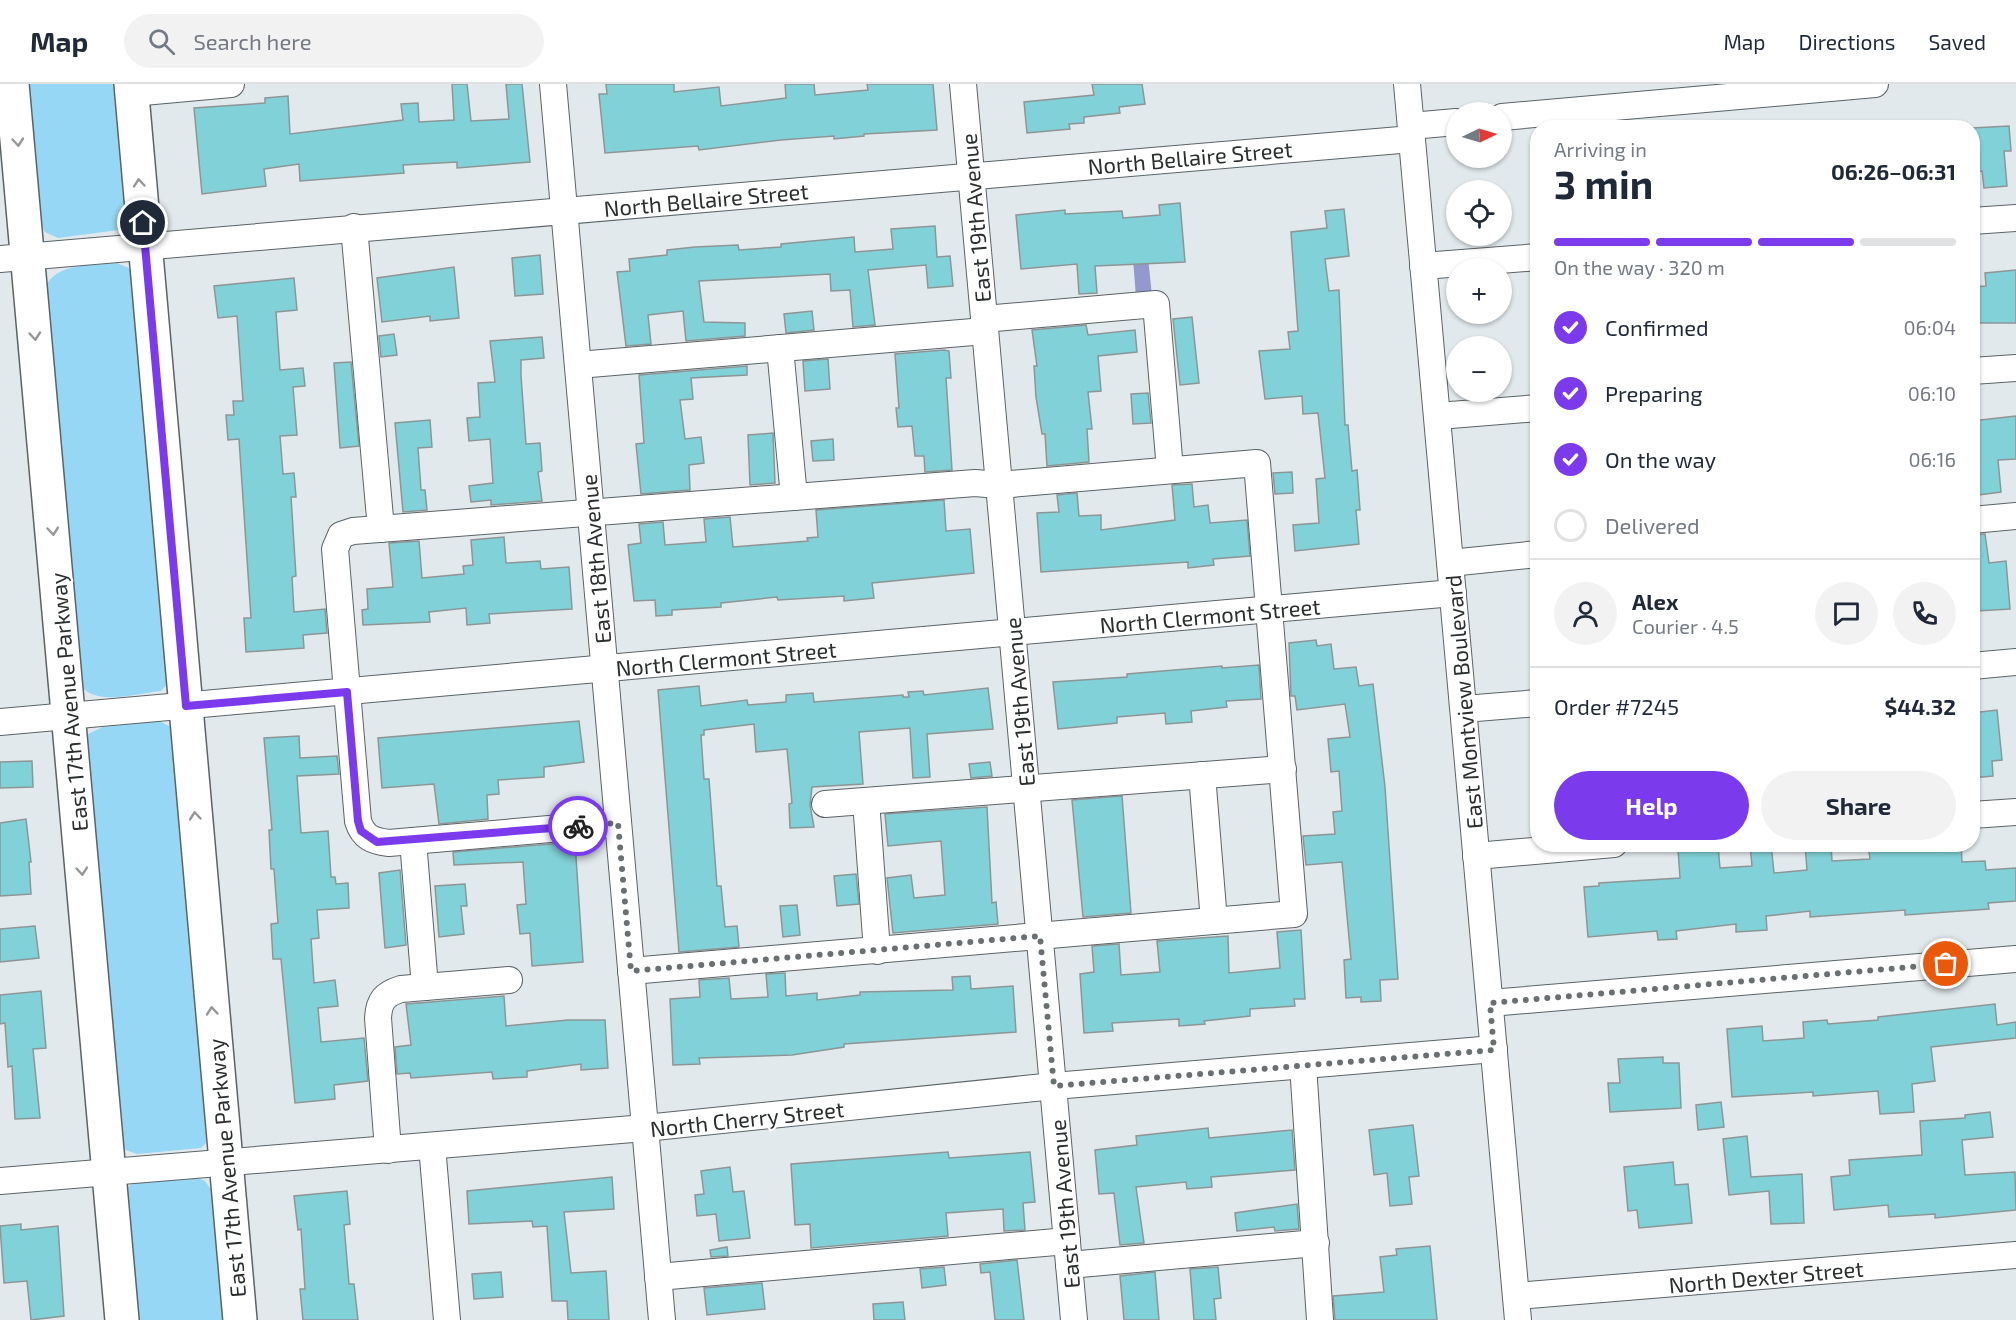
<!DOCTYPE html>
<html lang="en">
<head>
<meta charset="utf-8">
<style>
	body { margin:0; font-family:"Exo 2",sans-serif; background:#f2f2f3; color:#1f2937; height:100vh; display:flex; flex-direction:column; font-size:22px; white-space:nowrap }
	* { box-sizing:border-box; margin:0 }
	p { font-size:20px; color:#747a83 }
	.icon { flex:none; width:33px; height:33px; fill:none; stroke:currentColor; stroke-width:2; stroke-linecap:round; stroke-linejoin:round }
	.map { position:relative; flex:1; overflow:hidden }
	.panel { position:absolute; left:1530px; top:36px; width:450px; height:732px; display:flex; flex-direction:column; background:#fff; border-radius:24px; box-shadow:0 2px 4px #0004 }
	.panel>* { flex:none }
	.needle { width:39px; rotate:85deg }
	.tools { position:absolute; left:1446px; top:18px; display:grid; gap:12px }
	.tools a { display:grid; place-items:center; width:66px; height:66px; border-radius:50%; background:#fff; box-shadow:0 2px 4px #0004; font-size:30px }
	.pin { position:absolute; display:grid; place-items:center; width:51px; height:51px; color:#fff; margin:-26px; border:3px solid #fff; border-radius:50%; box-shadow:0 2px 6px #0007 }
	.courier { position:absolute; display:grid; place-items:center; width:60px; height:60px; margin:-30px; border:4px solid #7c3aed; border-radius:50%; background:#fff; color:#222; box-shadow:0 2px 8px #0007 }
	.headline em { font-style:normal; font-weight:700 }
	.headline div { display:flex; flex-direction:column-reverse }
	.headline { display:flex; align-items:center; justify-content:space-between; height:102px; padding:0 24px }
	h1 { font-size:39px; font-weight:700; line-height:45px }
	.bar { display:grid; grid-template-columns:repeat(4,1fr); gap:9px 6px; align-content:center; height:72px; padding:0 24px }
	.bar i { height:8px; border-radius:4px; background:#e0e1e3 }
	.bar .on { background:#7c3aed }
	.bar p { grid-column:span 4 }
	.line { display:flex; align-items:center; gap:15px; padding:0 24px; border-top:2px solid #e0e1e3 }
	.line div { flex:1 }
	.round { display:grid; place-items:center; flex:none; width:63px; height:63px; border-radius:32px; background:#f2f2f3 }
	ol { padding:0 24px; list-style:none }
	li { display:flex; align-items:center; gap:18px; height:66px }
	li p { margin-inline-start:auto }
	li .icon { padding:6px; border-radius:50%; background:#7c3aed; color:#fff; stroke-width:4 }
	li:last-child { color:#747a83 }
	li i { width:33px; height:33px; border:3px solid #e0e1e3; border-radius:50% }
	.button { display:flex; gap:12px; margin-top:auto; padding:12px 24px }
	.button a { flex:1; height:69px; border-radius:36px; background:#7c3aed; color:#fff; font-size:24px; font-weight:700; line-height:69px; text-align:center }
	.button a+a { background:#f2f2f3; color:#1f2937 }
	header { display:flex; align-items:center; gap:36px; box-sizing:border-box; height:84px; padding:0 30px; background:#fff; border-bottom:2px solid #e0e1e3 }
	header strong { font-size:28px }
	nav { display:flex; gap:33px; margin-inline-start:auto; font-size:21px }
	.search { width:420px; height:54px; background:#f2f2f3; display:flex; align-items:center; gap:15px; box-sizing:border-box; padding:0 21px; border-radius:33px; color:#747a83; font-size:22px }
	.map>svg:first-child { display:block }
	.green { fill:#95d7f4 }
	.water { fill:#9399cf }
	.building { fill:#81d2d8; stroke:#8d9696; stroke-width:1.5 }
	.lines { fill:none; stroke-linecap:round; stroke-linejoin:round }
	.minor-casing { stroke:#5c6367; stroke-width:28 }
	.major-casing { stroke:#5c6367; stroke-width:36 }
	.minor { stroke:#fff; stroke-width:26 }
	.major { stroke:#fff; stroke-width:33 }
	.oneway { stroke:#949697 }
	.done { stroke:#6a6f72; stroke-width:6; stroke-dasharray:0 10.8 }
	.route { stroke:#7c3aed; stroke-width:8 }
	.labels { text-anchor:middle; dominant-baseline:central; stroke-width:4.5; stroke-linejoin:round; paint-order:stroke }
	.street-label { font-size:22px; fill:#2a2e2f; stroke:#fff }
</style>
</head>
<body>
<header>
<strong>Map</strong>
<div class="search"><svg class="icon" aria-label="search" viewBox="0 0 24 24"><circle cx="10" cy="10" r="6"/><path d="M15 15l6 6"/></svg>Search here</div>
<nav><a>Map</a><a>Directions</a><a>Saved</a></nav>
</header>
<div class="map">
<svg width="2016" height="1236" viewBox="0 0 2016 1236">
	<rect width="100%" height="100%" fill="#e1e9ed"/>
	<g class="green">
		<path d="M28,0h92l10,141 -4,4 -68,9 -13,-6 -4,-7z"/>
		<path d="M117,179l14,6 38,413 -8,9c-22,2 -63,15 -79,-4l-37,-399c11,-26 47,-22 72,-25z"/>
		<path d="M159,637l14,7 36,412 -8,8 -64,6 -14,-5 -4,-7 -33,-407 17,-8z"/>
		<path d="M198,1094l7,3 9,13 12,126h-91l-11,-128 6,-7 8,-2z"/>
	</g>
	<path class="water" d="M1148,173l4,39 -16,1 -3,-38z"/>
	<g class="building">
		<path d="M452,0h15l4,37 38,-2 -3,-35h16l8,78 -73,6v-6l-54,3 1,8 -104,8 -1,-17 -35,5 2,17 -64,8 -8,-86 71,-5v-5l23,-2 2,38 113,-14 -2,-16 17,-1 1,19 35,-2z"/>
		<path d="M606,0h68v8l45,-5 2,19 65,-8 -1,-14h29l1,11 53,-5 -1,-6h66l4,46 -73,4v2l-30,3v-3l-53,4 -82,10 -1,-4 -93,7 -6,-59h8z"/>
		<path d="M1092,0h50l3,20 -26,3 1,6 -36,4v6l-15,1 1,5 -43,4 -3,-31 70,-7z"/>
		<path d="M2009,42l2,25h-7l3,35 -23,2 -2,-17 -10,1v-44z"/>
		<path d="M1180,119l5,59 -90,4 2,27 -18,1 -2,-30 -56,5 -5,-54 49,-5v4l57,-3 1,7 37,-3 -1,-10z"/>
		<path d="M1344,125l5,47 -24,3 4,32 10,-1 6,135h3l4,46 5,-1 3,40h-4l3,34 -64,7 -2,-26 26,-2 -3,-44 9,-1 -7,-65 -15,1 -1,-18 -37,3 -6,-48 31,-2 -2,-17 10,-1 -7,-99 36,-4 -2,-17z"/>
		<path d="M935,142l2,31 13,-1 3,30 -25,2 -2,-23 -58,5 7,55 -22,2 -3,-37 -19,1 -1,-17 -131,7 5,41 41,1v13l-59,5 -3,-30 -35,4 3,29 -25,2 -9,-74 13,-1 -1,-12 38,-4v-5l28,-3 43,-2 1,5 42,-3v-3l73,-7 1,15 38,-3 -2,-20z"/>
		<path d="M540,171l3,39 -28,2 -3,-38z"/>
		<path d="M454,183l5,51 -29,3v-5l-48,6 -5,-44z"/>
		<path d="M2016,186v53h-44v-36l14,-1 -1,-13z"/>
		<path d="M294,194l3,32 -21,2 4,58 23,-2 2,18 -12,1 4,48 -17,1 3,38 11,-1 2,24h-5l5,79 -4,1 2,35 31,-3 2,24 -24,2 1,13 -58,4 -2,-34h7l-12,-179 -11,1 -2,-25h8l-1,-14h10l-6,-85 -19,2 -4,-32z"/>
		<path d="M812,227l2,19 -28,3 -2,-19z"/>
		<path d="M1192,233l7,66 -19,2 -7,-66z"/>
		<path d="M1086,241l2,10 47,-5 2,22 -39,4 3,35 -13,1 4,37h-5l2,33 -42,4 -2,-32h-3l-6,-37 -2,-31h3l-5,-36z"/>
		<path d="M394,250l3,21 -16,2 -2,-21z"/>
		<path d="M542,253l2,21 -23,2v16l5,68 14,-1 2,28 -4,1 4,29 -51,4v-5l-20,2 -2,-16 24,-3 -3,-44 -21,2 -2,-23 13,-1 -2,-34 17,-1 -5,-41z"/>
		<path d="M944,266l5,1 2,27h-5l6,92 -27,2 -1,-16h-9l-3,-30 -14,1 -2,-19h3l-4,-54z"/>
		<path d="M828,275l2,30 -25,2 -2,-30z"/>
		<path d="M351,278l8,84 -19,2 -6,-85z"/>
		<path d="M747,282v9l-56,3 2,21 -13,1 5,39 16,-2 3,26 -15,2 1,25 -49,4 -5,-50 8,-1 -5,-68z"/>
		<path d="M1148,309l3,30 -18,1 -2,-30z"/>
		<path d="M2016,332v43l-18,1 3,32 -22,3 -2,-23h-5v-51z"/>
		<path d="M430,336l2,27 -14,1 3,42h4l2,20 -24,2 -8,-89z"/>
		<path d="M773,349l2,50 -25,2 -2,-50z"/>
		<path d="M833,355l1,21 -21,1 -2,-20z"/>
		<path d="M1292,388l1,21 -18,1 -2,-21z"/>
		<path d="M1192,400l2,23 14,-2 2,18 37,-3 3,36 -37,3 1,6 -26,3v-6l-147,10 -4,-59 22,-1 -2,-17 20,-2 2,23 22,-1v15l74,-10 -3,-35z"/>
		<path d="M944,416l2,31 24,-2 4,44 -102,10 2,15 -30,3v-5l-66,4 -1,-3 -56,6v4l-49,3v5l-16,1 -1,-16 -21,1 -6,-56 13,-2 -2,-19 24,-2 2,23 41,-3 -2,-23 26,-2 3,30 75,-6 -1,-3 11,-1 -2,-27z"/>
		<path d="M1985,450l4,29 17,-2 4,48 -33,2 -5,-76z"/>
		<path d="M504,453l2,26 34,-2 1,8 28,-2 3,42 -83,5 1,9 -23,2 -1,-17 -37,4 1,10 -67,3 -1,-15 6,-1 -1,-20 26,-2 -4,-44 30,-2 3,37 42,-4 -1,-8 10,-1 -2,-25z"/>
		<path d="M1316,556l1,6 14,-2 3,25 22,-2 3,19 14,-2 12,103 13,192 -18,1 1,21 -20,1v-5l-15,1 -2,-38 7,-1 -9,-97 -36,3 -3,-29 32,-2 -2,-22 9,-1 -3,-40 -8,1 -3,-33 22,-2 -5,-33 -48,6 -2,-14h-4l-2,-53z"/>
		<path d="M1259,581l2,34 -35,2 1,6 -36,4 1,11 -26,2 -1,-11 -48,4v6l-59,6 -5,-47 74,-5v-3l95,-8v2z"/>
		<path d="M699,602l2,20 46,-6 1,5 38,-3v-7l27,-2 1,9 89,-7v2h6l-1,-5 15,-1 1,4 64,-7 5,41 -66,5 3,43 -17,1 -3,-50 -51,4 4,52 -51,3 -2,18 4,22 -24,1 -1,-24 3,-1 -5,-54 -31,3 -2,-28 -50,6v5h-3l3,44h5l8,107h4l4,41 12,-1 2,21 -60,5 -21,-262z"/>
		<path d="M1997,626l5,50 -10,1 1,15 -21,2v-65z"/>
		<path d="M579,637l5,41 -40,5v10l-46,3 1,14 -12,1 1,24 -49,5 -5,-40 -52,4 -4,-50z"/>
		<path d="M299,652l1,22 37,-2 2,18 -42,2 4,57 27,-2 3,46h4l1,7 12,-1 1,25 -32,2 2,28 -8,1 3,44 21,-3 3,26 -20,2 3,34 43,-4 4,43 -34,4 1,14 -40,4 -14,-144h-8l-2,-35 7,-1 -4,-54h-3l-2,-39h3l-8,-92z"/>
		<path d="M32,677l1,26 -33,1v-26z"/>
		<path d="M990,678l2,14 -21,2 -2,-14z"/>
		<path d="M1122,712l9,117 -48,4 -11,-117z"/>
		<path d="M987,723l5,96 4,-1 2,22 -105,9 -6,-55 24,-3 3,23 31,-3 -4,-54 -53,5 -3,-32z"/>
		<path d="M26,735l5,43h-2l2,32 -31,2v-73z"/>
		<path d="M575,758l8,120 -51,4 -2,-33 -10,1 -3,-29 9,-1 -3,-42 -69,3 -1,-13z"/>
		<path d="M1750,760h21l3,29 33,-3 -2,-26h26l1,17 38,-2 -2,-15h93l1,18 23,-1 1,9 30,-2v33l-28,2 1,6 -84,6v-5l-95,7v-6l-44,5 1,14 -31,2v-8l-60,7 1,8 -19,1 -1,-9 -69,6 -4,-50 15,-1v-3l81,-5 -2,-29 40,-3 2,22 32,-2z"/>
		<path d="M400,786l6,75 -21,3 -6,-75z"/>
		<path d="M856,790l3,30 -22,2 -3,-30z"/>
		<path d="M465,800l2,22h-6l3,28 -25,3 -4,-51z"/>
		<path d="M797,821l3,30 -17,2 -3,-31z"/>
		<path d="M35,842l4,32 -39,4v-33z"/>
		<path d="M1301,846l4,69h-11l1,7 -45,3v7l-46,5 1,3 -26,2v-7l-67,4 1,8 -29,2 -4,-59 14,-2 -2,-26 27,-2 2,31 39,-3 -3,-31 71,-5 1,37 51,-5 -3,-36z"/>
		<path d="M785,889l1,23 31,-3v7l43,-5v-3l93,-2 -1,-13 18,-1 1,13 42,-3 3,46 -172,12v3l-52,8 -93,3 1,6 -27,1 -3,-66 30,-2 -1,-17 30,-2 2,21 37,-2 -2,-23z"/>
		<path d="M41,907l5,57 -13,1 7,69 -25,1 -3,-53 -4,1 -3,-44 -5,1v-29z"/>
		<path d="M504,912l2,30 62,-6h37l3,48 -27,2v-6l-54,7v6l-34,2 -1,-7 -81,6 -1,-5 -13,1 -2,-27 16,-2 -5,-41z"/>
		<path d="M1995,920l2,21 19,-3v16l-85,9 4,34 -23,3 2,28 -34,2 -2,-23 -65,5v-4l-81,5 -5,-68 35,-3 1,15 41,-3 -1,-16 24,-2 1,4 50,-4v-3z"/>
		<path d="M1663,973v6h16l2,45 -71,4 -2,-29h12l-2,-24z"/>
		<path d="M1721,1018l3,25 -26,3 -2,-25z"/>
		<path d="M1990,1028l3,25 -31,3 3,35 50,-3 1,38 -81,8v-4l-46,3 -1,-12 -54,5 -3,-33 19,-2 -1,-15 73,-5 -2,-34 45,-3v-3z"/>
		<path d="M1413,1041l6,51 -10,1 3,27 -22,2 -3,-33 -13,2 -5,-45z"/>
		<path d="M1208,1044l1,10 83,-8 3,40 -84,7 1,10 -25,2 -1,-7 -50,5 8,56 -24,2 -6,-52 -15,1 -4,-44 42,-5 -1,-9z"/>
		<path d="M1747,1052l4,41 51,-3 2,49 -33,1 -2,-33 -40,4 -6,-56z"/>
		<path d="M948,1068l1,6 81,-6 5,50 -12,1 2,27 -21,1 -1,-22 -57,4 2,23 -137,12 -1,-24 -15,1 -4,-61z"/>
		<path d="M1673,1078l2,23 13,-1 4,39 -53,5 -2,-18 -9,1 -4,-44z"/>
		<path d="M730,1083l3,25 11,-1 6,47 -31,3 -3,-27 -19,2 -2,-21 9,-1 -3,-23z"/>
		<path d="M612,1093l2,32 -50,3 7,61 35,-2 3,49h-41l-1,-19h-15l-5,-75 -14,1 -1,-6 -63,3 -2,-33z"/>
		<path d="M347,1107l3,33 -6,1 5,59h5l4,36h-55l-3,-31h5l-4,-60 -3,1 -4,-34z"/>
		<path d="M1297,1120l2,25 -24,2 -1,-4 -37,4 -2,-18z"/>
		<path d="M21,1140v6l37,-4 6,90 -33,4 -4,-39 -23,2 -4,-57z"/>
		<path d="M1430,1162l7,74h-102l-2,-24 51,-4 -4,-35 17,-2 -1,-6z"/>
		<path d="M727,1163l1,9 -17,1 -1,-7z"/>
		<path d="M1017,1176l7,60h-29l-5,-48 -9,1 -1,-9z"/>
		<path d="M944,1183l2,18 -24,3 -2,-19z"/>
		<path d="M1218,1183l3,31 -7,1 2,21h-22l-4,-51z"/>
		<path d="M501,1188l2,25 -29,2 -2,-25z"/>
		<path d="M1155,1188l4,48h-35l-4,-44z"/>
		<path d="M762,1199l3,26 -58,6 -3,-27z"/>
		<path d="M903,1218l2,18h-31l-1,-16z"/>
	</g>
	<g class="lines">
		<g class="minor-casing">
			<g id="minor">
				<path d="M553,0l109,1236"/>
				<path d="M963,0l111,1236"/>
				<path d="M1407,0l111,1236"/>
				<path d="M132,9l99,-9"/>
				<path d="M1502,33l373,-33"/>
				<path d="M1411,42l45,-4"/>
				<path d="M1972,137l44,-3"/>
				<path d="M354,143l27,302"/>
				<path d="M0,175l1412,-120"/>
				<path d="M1423,182l115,-9"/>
				<path d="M984,235l172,-15 14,166"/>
				<path d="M780,264l14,149"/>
				<path d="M578,281l407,-34"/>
				<path d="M1972,287l44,-3"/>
				<path d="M1438,332l100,-8"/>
				<path d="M1972,436l44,-4"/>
				<path d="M1450,479l88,-9"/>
				<path d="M1972,582l44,-4"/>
				<path d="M1464,625l74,-6"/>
				<path d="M0,638l1453,-129"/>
				<path d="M1202,691l12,146"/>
				<path d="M866,717l11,150"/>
				<path d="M825,720l458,-35"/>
				<path d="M1972,731l44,-3"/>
				<path d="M618,739l-229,20c-17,-2 -26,-6 -31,-22l-23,-272 6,-14 12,-4 622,-48 24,2 258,-22 37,451 -663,57"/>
				<path d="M413,757l12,146"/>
				<path d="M1476,772l138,-12"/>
				<path d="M1490,919l526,-44"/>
				<path d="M1303,981l17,255"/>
				<path d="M432,1062l15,174"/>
				<path d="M388,1066l-10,-132c1,-18 7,-24 23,-29l108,-9"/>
				<path d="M0,1097l645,-53 409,-42 440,-37"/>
				<path d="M1069,1181l247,-22"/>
				<path d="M658,1193l409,-36"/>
				<path d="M1516,1212l500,-41"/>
			</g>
		</g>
		<g class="major-casing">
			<g id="major">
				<path d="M12,0l110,1236"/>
				<path d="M131,0l109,1236"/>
			</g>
		</g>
		<use href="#minor" class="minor"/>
		<use href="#major" class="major"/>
	</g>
	<defs><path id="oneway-chevron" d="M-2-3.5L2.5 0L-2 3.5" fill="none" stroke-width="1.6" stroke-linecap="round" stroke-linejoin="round" transform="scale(1.5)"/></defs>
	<g class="oneway">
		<use href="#oneway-chevron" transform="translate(18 58) rotate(85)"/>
		<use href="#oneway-chevron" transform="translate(139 99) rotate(-95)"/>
		<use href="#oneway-chevron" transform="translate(35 252) rotate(85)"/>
		<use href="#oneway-chevron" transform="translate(53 447) rotate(85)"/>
		<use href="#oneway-chevron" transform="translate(195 732) rotate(-95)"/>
		<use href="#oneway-chevron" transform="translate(82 787) rotate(85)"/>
		<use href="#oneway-chevron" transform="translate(212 927) rotate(-95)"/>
	</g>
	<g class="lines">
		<path class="done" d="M578,742l40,-3 13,148 409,-35 14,150 440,-36 -4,-47 456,-39"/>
		<path class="route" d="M143,139l43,483 161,-14 11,129 3,10 16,11 201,-16"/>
	</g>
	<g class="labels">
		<g class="street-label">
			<text transform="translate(1190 73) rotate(-5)">North Bellaire Street</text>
			<text transform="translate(706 115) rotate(-5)">North Bellaire Street</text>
			<text transform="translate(975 134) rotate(-95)">East 19th Avenue</text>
			<text transform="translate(595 475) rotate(-95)">East 18th Avenue</text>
			<text transform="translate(1210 531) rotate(-5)">North Clermont Street</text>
			<text transform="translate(726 574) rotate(-5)">North Clermont Street</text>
			<text transform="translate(68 618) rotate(-95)">East 17th Avenue Parkway</text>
			<text transform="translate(1019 618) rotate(-95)">East 19th Avenue</text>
			<text transform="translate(1463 618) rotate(-95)">East Montview Boulevard</text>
			<text transform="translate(747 1034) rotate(-6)">North Cherry Street</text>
			<text transform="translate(226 1084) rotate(-95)">East 17th Avenue Parkway</text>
			<text transform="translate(1064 1120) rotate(-95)">East 19th Avenue</text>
			<text transform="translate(1766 1192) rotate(-5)">North Dexter Street</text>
		</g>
	</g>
</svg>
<div class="tools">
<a><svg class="needle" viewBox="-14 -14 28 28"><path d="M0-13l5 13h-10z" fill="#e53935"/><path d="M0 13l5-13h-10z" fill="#747a83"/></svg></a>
<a><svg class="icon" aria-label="locate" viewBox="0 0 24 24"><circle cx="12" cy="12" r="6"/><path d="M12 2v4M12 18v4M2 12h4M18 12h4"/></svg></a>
<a>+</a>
<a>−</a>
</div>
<div class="pin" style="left:1946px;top:880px;background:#ea580c"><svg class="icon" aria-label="bag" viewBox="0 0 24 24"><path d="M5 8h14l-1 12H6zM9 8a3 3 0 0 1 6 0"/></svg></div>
<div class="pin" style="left:143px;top:139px;background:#1f2937"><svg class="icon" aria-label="home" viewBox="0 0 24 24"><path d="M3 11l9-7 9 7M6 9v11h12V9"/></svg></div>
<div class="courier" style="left:578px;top:742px"><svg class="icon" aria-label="bike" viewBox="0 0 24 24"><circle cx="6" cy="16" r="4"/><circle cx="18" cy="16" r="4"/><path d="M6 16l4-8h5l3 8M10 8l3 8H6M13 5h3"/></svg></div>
<section class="panel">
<div class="headline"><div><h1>3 min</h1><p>Arriving in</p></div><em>06:26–06:31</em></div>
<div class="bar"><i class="on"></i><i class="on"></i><i class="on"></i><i></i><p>On the way · 320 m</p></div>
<ol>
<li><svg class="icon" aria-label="check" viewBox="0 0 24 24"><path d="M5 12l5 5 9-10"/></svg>Confirmed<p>06:04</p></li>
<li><svg class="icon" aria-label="check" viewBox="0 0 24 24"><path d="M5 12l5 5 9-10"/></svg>Preparing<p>06:10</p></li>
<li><svg class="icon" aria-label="check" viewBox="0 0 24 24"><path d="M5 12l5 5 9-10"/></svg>On the way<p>06:16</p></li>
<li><i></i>Delivered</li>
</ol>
<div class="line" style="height:108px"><a class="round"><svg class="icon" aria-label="person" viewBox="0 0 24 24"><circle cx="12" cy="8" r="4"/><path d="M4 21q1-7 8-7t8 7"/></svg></a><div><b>Alex</b><p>Courier · 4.5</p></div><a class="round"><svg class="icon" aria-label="chat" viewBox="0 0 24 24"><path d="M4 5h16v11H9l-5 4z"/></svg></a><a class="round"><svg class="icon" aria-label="phone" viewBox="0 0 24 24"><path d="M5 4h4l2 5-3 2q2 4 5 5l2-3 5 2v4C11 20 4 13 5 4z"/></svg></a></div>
<div class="line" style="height:78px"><div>Order #7245</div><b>$44.32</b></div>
<div class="button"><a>Help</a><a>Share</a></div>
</section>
</div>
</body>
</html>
